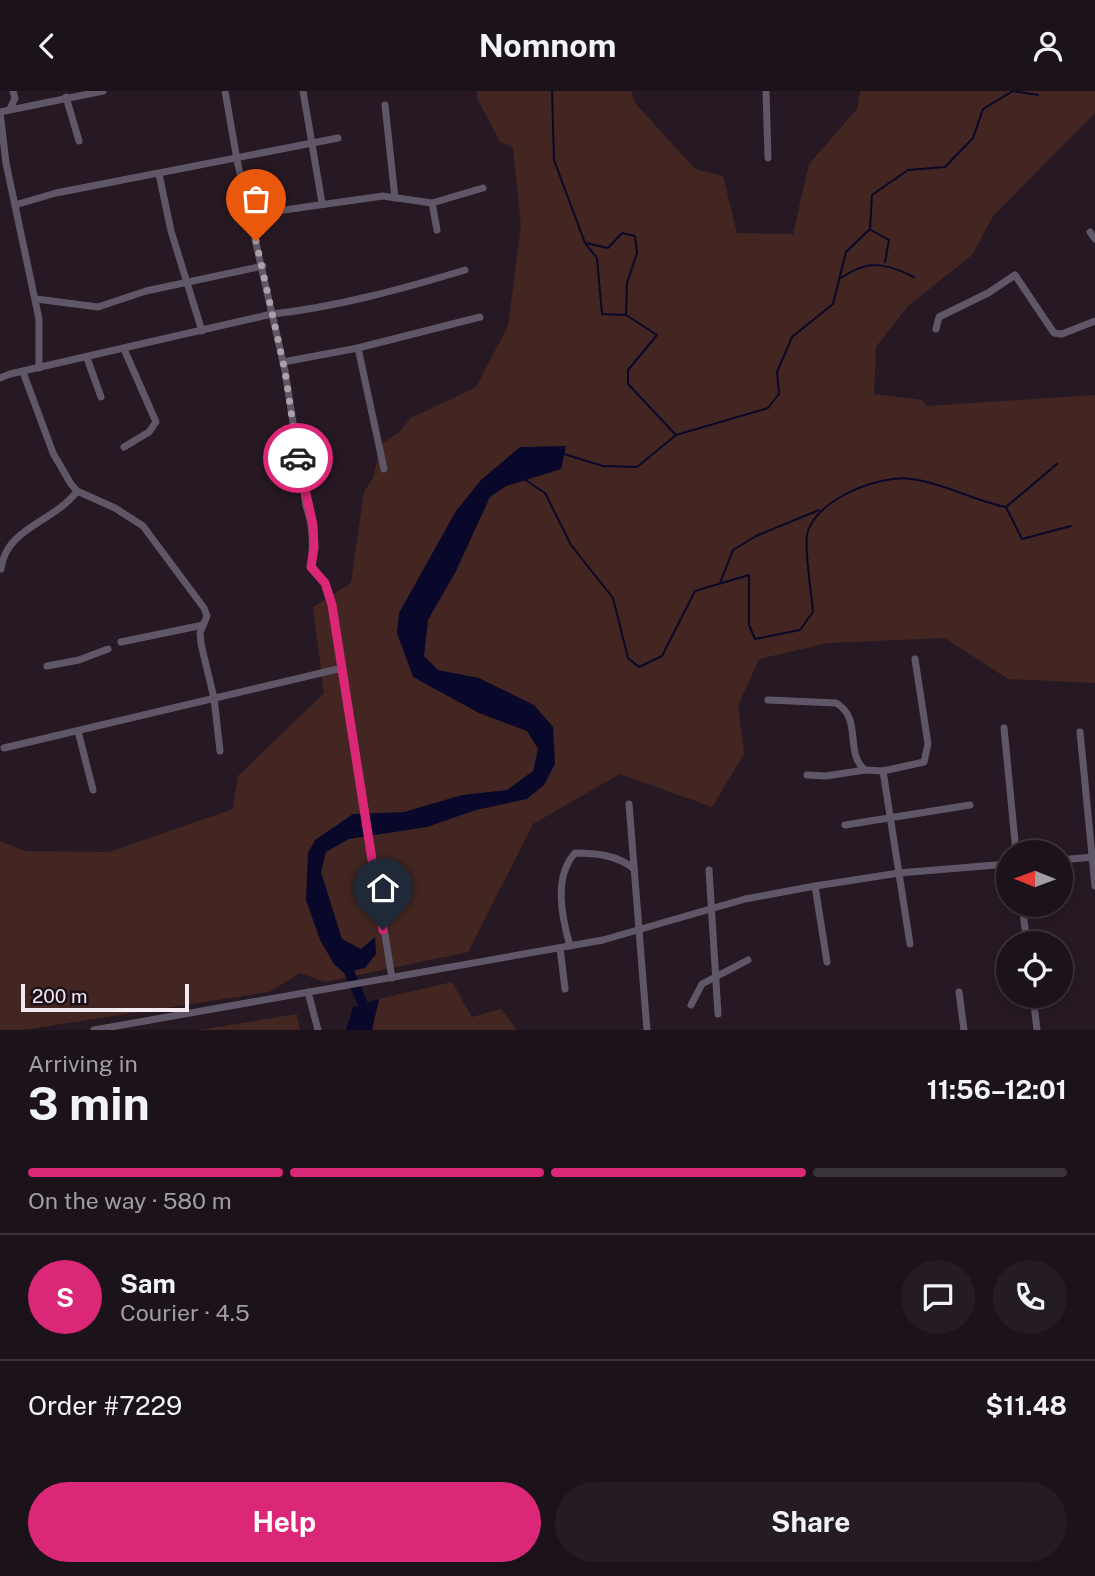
<!DOCTYPE html>
<html lang="en">
<head>
<meta charset="utf-8">
<style>
	body { margin:0; font-family:"Public Sans",sans-serif; background:#251c23; color:#f1f3f6; height:100vh; display:flex; flex-direction:column; font-size:26px; white-space:nowrap }
	* { box-sizing:border-box; margin:0 }
	p { font-size:23px; color:#a09ea2 }
	.icon { flex:none; width:38px; height:38px; fill:none; stroke:currentColor; stroke-width:2; stroke-linecap:round; stroke-linejoin:round }
	.map { position:relative; height:939px; overflow:hidden }
	.drawer { display:flex; flex-direction:column; background:#1c131a; flex:1 }
	.drawer>* { flex:none }
	.needle { width:46px; rotate:271deg }
	.buttons { position:absolute; left:996px; top:749px; display:grid; gap:14px }
	.buttons a { display:grid; place-items:center; width:77px; height:77px; border-radius:50%; background:#1c131a; box-shadow:0 4px 10px #0003,0 0 0 2px #3a3239; font-size:35px }
	.scale { position:absolute; left:21px; bottom:18px; width:168px; box-sizing:border-box; padding-left:7px; border:4px solid #f3eaf1; border-top:0; font-size:19px; line-height:24px; white-space:nowrap; color:#f3eaf1; -webkit-text-stroke:5px #1c101a; paint-order:stroke }
	.pin { position:absolute; display:grid; place-items:center; width:60px; height:60px; color:#fff; margin:-72px -30px; border-radius:50% 50% 50% 0; rotate:-45deg; box-shadow:0 0 7px #0007 }
	.pin .icon { rotate:45deg }
	.courier { position:absolute; display:grid; place-items:center; width:70px; height:70px; margin:-35px; border:5px solid #db2777; border-radius:50%; background:#fff; color:#222; box-shadow:0 2px 9px #0007 }
	.overview em { font-style:normal; font-weight:700 }
	.overview div { display:flex; flex-direction:column-reverse }
	.overview { display:flex; align-items:center; justify-content:space-between; height:119px; padding:0 28px }
	h1 { font-size:46px; font-weight:700; line-height:52px }
	.bar { display:grid; grid-template-columns:repeat(4,1fr); gap:10px 7px; align-content:center; height:84px; padding:0 28px }
	.bar i { height:9px; border-radius:5px; background:#3a3239 }
	.bar .selected { background:#db2777 }
	.bar p { grid-column:span 4 }
	.line { display:flex; align-items:center; gap:18px; padding:0 28px; border-top:2px solid #3a3239 }
	.line div { flex:1 }
	.round { display:grid; place-items:center; flex:none; width:74px; height:74px; border-radius:37px; background:#251c23 }
	.button { display:flex; gap:14px; margin-top:auto; padding:14px 28px }
	.button a { flex:1; height:80px; border-radius:42px; background:#db2777; color:#fff; font-size:28px; font-weight:700; line-height:80px; text-align:center }
	.button a+a { background:#251c23; color:#f1f3f6 }
	header { display:flex; justify-content:space-between; align-items:center; height:91px; padding:0 28px; background:#1c131a; font-size:32px; font-weight:700 }
	.map>svg:first-child { display:block }
	.green { fill:#432621 }
	.water { fill:#0a082a }
	.lines { fill:none; stroke-linecap:round; stroke-linejoin:round }
	.stream { stroke:#0a082a; stroke-width:2 }
	.river { stroke:#0a082a; stroke-width:10 }
	.minor { stroke:#5f5768; stroke-width:7 }
	.done { stroke:#aba1a9; stroke-width:7; stroke-dasharray:0 12.6 }
	.route { stroke:#db2777; stroke-width:9 }
</style>
</head>
<body>
<header><svg class="icon" aria-label="back" viewBox="0 0 24 24"><path d="M15 5l-7 7 7 7"/></svg>Nomnom<svg class="icon" aria-label="person" viewBox="0 0 24 24"><circle cx="12" cy="8" r="4"/><path d="M4 21q1-7 8-7t8 7"/></svg></header>
<div class="map">
<svg width="1095" height="939" viewBox="0 0 1095 939">
	<rect width="100%" height="100%" fill="#261923"/>
	<g class="green">
		<path d="M477,0h154l4,12 60,66 28,7 14,57 56,1 16,-70 48,-55 3,-18h235v22l-102,103 -21,39 -64,51 -32,41 -2,47 48,6 4,6 169,-11v288l-87,-4 -63,-41 -117,5 -69,16 -21,47 6,48 -32,53 -92,-33 -87,50 -65,128 -143,30 -25,-9 -31,19 -246,38h-23v-189l25,10 84,1 124,-43 5,-33 86,-83 -11,-86 38,-24 13,-91 9,-14 8,-34 17,-11 13,-15 65,-31 32,-61 13,-100 -8,-78 -13,-6 -23,-44z"/>
		<path d="M452,891l20,35 29,-8 16,21h-145l7,-31z"/>
		<path d="M297,923l3,16h-101z"/>
	</g>
	<g class="water">
		<path d="M566,355l-5,23 -55,17 -16,11 -35,76 -27,47 -4,36 14,14 41,8 55,27 19,22 2,37 -11,21 -17,14 -51,11 -49,17 -78,12 -23,13 -5,20 21,67 19,10 14,-12 1,17 -11,14 -21,5 -10,-9 -14,-24 -14,-40 2,-47 7,-13 38,-26 51,-2 58,-17 45,-5 26,-19 5,-22 -11,-18 -48,-18 -66,-36 -16,-44 2,-20 57,-102 25,-31 39,-33z"/>
		<path d="M379,908l-7,31h-26l7,-23z"/>
	</g>
	<g class="lines">
		<g class="stream">
			<path d="M552,0l2,69 31,83 12,15 5,56 24,1 31,20 -29,35v14l47,50"/>
			<path d="M871,139l18,10 -4,22"/>
			<path d="M586,152l22,5 14,-15 13,3 2,17 -10,30 -1,32"/>
			<path d="M841,187c27,-19 45,-15 73,-1"/>
			<path d="M564,363l39,12 34,1 39,-32 92,-27 11,-14 -2,-22 15,-35 41,-33 13,-52 24,-23 2,-34 36,-25 37,-3 28,-29 10,-29 30,-18 25,4"/>
			<path d="M524,388l21,14 26,52 42,53 15,60 11,9 23,-11 33,-65 54,-16v50l6,14 45,-9 13,-18c-1,-16 -10,-68 -5,-81 10,-32 72,-57 104,-52 32,4 62,22 94,28l51,-43"/>
			<path d="M1006,416l16,32 49,-13"/>
			<path d="M720,492l13,-33 23,-14 63,-26"/>
		</g>
		<path class="river" d="M344,869l21,49 -9,21"/>
		<g class="minor">
			<path d="M225,0l12,69 48,211 21,135c8,22 7,38 5,61l14,16 7,22 60,373"/>
			<path d="M303,0l19,112"/>
			<path d="M766,0l2,67"/>
			<path d="M66,6l13,44"/>
			<path d="M385,14l10,93"/>
			<path d="M10,18l5,-11 -2,-7"/>
			<path d="M0,21l6,51 33,156v49"/>
			<path d="M0,21l103,-21"/>
			<path d="M159,83l12,57 31,100"/>
			<path d="M432,112l51,-15"/>
			<path d="M15,114l41,-12 282,-55"/>
			<path d="M249,124l134,-19 49,7 5,27"/>
			<path d="M1090,141l5,7"/>
			<path d="M36,208l62,8 48,-16 117,-25"/>
			<path d="M936,238l3,-12 49,-24 27,-18 39,58 8,1 33,-13"/>
			<path d="M358,257l26,121"/>
			<path d="M87,267l14,39"/>
			<path d="M283,271l75,-14 122,-31"/>
			<path d="M23,281l30,81 18,31 6,7 38,17 28,18 61,82 3,8 -7,17 1,11 13,54 6,53"/>
			<path d="M0,287l10,-4 262,-60c65,-7 130,-25 193,-44"/>
			<path d="M124,356l25,-15 7,-10 -32,-73"/>
			<path d="M1,478c5,-42 54,-47 76,-78"/>
			<path d="M121,551l82,-17"/>
			<path d="M47,575l32,-6 29,-11"/>
			<path d="M768,609l68,3c27,15 8,50 29,67l18,1 41,-9 4,-18 -13,-85"/>
			<path d="M1004,637l12,124"/>
			<path d="M78,640l15,59"/>
			<path d="M1080,641l15,154"/>
			<path d="M4,657l338,-80"/>
			<path d="M883,680l27,173"/>
			<path d="M807,684l19,1 39,-6"/>
			<path d="M629,713l18,226"/>
			<path d="M845,734l125,-20"/>
			<path d="M1060,769l34,-3"/>
			<path d="M709,779l9,144"/>
			<path d="M815,795l12,76"/>
			<path d="M1022,814l5,38"/>
			<path d="M570,855c-8,-28 -17,-69 5,-93 20,0 43,2 59,16"/>
			<path d="M560,857l5,41"/>
			<path d="M308,901l10,38"/>
			<path d="M959,901l5,38"/>
			<path d="M1033,905l4,34"/>
			<path d="M691,914l11,-21 46,-24"/>
			<path d="M94,939l509,-90 142,-41 70,-13 84,-13 109,-9"/>
		</g>
	</g>
	<g class="lines">
		<path class="done" d="M256,150l29,130 13,87"/>
		<path class="route" d="M298,367l15,67 1,23 -3,19 14,16 7,22 51,325"/>
	</g>
</svg>
<div class="buttons">
<a><svg class="needle" viewBox="-14 -14 28 28"><path d="M0-13l5 13h-10z" fill="#e53935"/><path d="M0 13l5-13h-10z" fill="#a09ea2"/></svg></a>
<a><svg class="icon" aria-label="locate" viewBox="0 0 24 24"><circle cx="12" cy="12" r="6"/><path d="M12 2v4M12 18v4M2 12h4M18 12h4"/></svg></a>
</div>
<div class="scale">200 m</div>
<div class="pin" style="left:256px;top:150px;background:#ea580c"><svg class="icon" aria-label="bag" viewBox="0 0 24 24"><path d="M5 8h14l-1 12H6zM9 8a3 3 0 0 1 6 0"/></svg></div>
<div class="pin" style="left:383px;top:839px;background:#1f2937"><svg class="icon" aria-label="home" viewBox="0 0 24 24"><path d="M3 11l9-7 9 7M6 9v11h12V9"/></svg></div>
<div class="courier" style="left:298px;top:367px"><svg class="icon" aria-label="car" viewBox="0 0 24 24"><path d="M5 17H2v-5l4-1 3-4h7l3 4 3 1v5h-3M9 17h6M6 11h13"/><circle cx="7" cy="17" r="2"/><circle cx="17" cy="17" r="2"/></svg></div>
</div>
<section class="drawer">
<div class="overview"><div><h1>3 min</h1><p>Arriving in</p></div><em>11:56–12:01</em></div>
<div class="bar"><i class="selected"></i><i class="selected"></i><i class="selected"></i><i></i><p>On the way · 580 m</p></div>
<div class="line" style="height:126px"><b class="round" style="background:#db2777;color:#fff">S</b><div><b>Sam</b><p>Courier · 4.5</p></div><a class="round"><svg class="icon" aria-label="chat" viewBox="0 0 24 24"><path d="M4 5h16v11H9l-5 4z"/></svg></a><a class="round"><svg class="icon" aria-label="phone" viewBox="0 0 24 24"><path d="M5 4h4l2 5-3 2q2 4 5 5l2-3 5 2v4C11 20 4 13 5 4z"/></svg></a></div>
<div class="line" style="height:91px"><div>Order #7229</div><b>$11.48</b></div>
<div class="button"><a>Help</a><a>Share</a></div>
</section>
</body>
</html>
